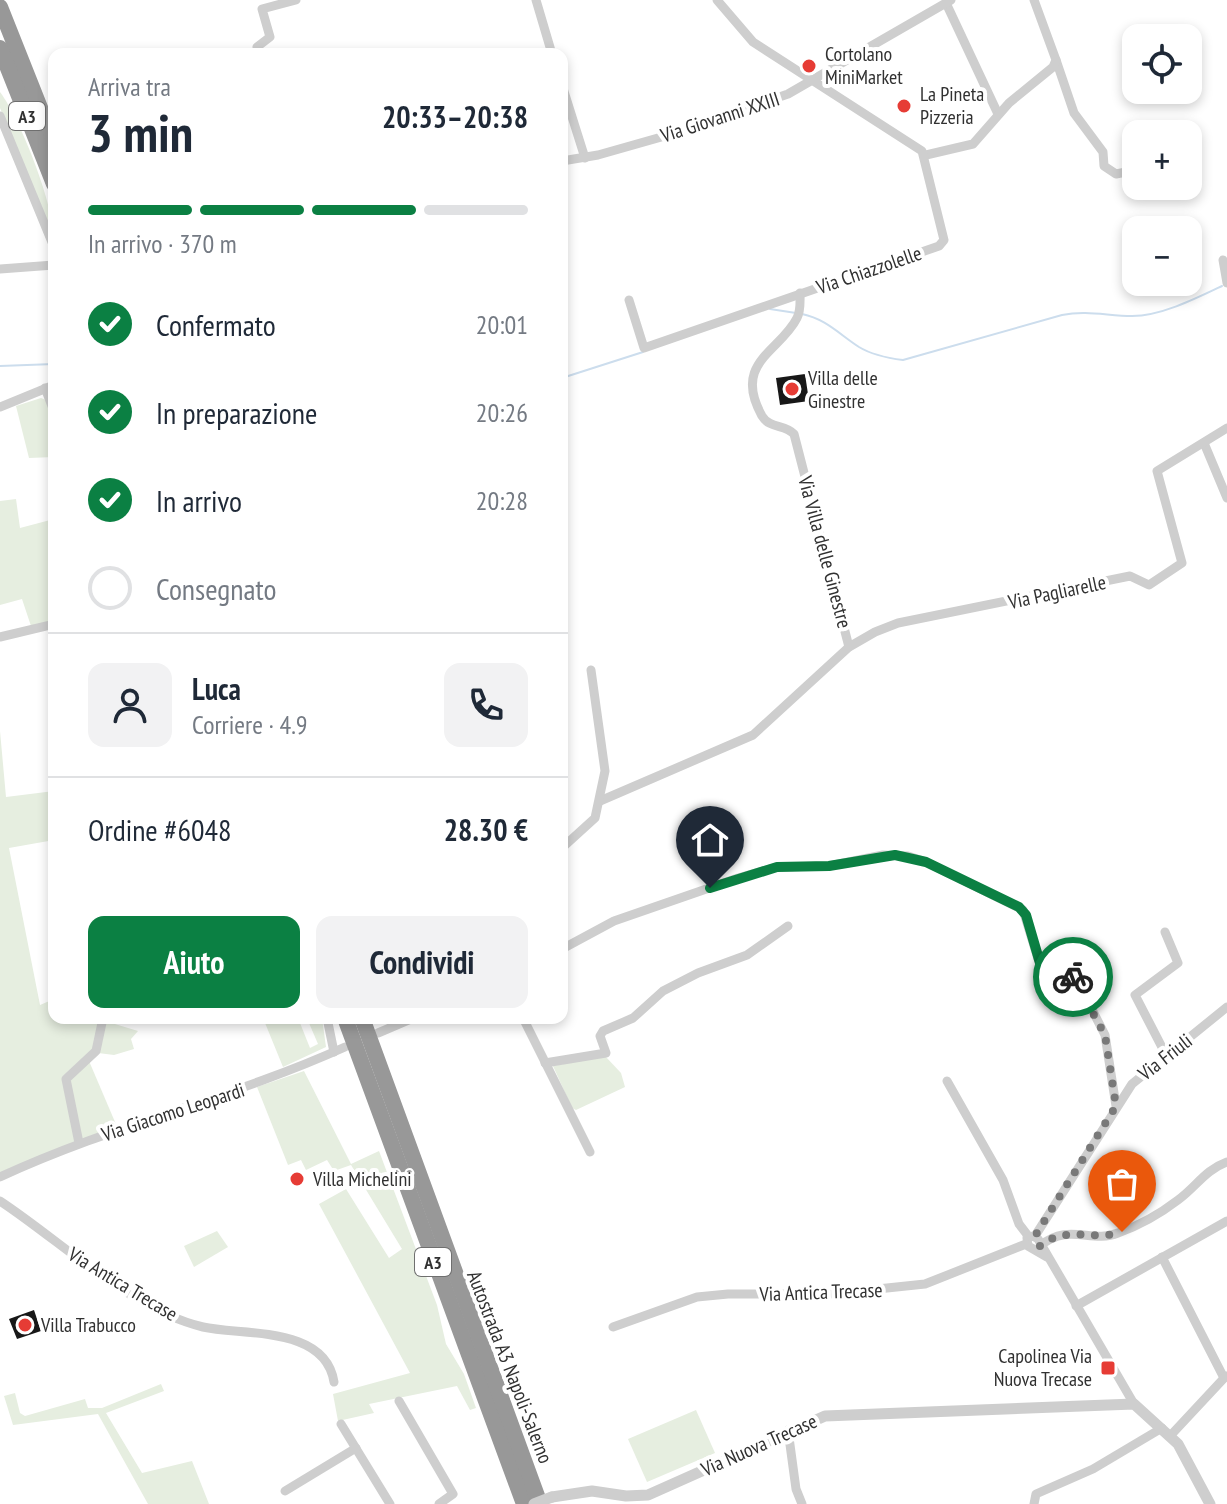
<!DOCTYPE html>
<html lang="it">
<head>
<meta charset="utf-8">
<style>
	body { margin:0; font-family:"PT Sans Narrow",sans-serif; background:#f2f2f3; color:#1f2937; height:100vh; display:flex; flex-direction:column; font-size:30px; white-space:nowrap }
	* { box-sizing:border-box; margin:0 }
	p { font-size:26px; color:#747a83 }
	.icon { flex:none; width:44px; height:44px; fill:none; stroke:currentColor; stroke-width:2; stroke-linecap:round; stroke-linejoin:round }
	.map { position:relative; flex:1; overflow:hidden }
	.side { position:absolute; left:48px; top:48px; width:520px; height:976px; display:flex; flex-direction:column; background:#fff; border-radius:16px; box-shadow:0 4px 12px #0003 }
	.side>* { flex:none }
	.buttons { position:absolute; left:1122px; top:24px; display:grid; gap:16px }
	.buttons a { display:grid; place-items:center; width:80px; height:80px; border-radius:16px; background:#fff; box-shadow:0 4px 12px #0003; font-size:40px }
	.pin { position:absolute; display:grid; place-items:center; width:68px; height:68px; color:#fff; margin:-82px -34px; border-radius:50% 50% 50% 0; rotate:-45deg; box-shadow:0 0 8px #0007 }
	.pin .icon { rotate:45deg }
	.courier { position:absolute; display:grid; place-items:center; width:80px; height:80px; margin:-40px; border:6px solid #0b8043; border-radius:50%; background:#fff; color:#222; box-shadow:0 2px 10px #0007 }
	.headline em { font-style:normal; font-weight:700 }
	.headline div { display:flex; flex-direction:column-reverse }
	.headline { display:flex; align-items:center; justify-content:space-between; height:136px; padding:0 40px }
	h1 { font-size:52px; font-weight:700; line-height:60px }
	.bar { display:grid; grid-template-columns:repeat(4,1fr); gap:12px 8px; align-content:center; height:96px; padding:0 40px }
	.bar i { height:10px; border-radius:6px; background:#e0e1e3 }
	.bar .selected { background:#0b8043 }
	.bar p { grid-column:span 4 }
	.line { display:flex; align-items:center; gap:20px; padding:0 40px; border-top:2px solid #e0e1e3 }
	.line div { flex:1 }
	.round { display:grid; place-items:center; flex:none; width:84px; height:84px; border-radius:16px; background:#f2f2f3 }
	ol { padding:0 40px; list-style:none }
	li { display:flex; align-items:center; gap:24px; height:88px }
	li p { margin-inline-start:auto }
	li .icon { padding:8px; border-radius:50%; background:#0b8043; color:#fff; stroke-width:4 }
	li:last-child { color:#747a83 }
	li i { width:44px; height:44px; border:4px solid #e0e1e3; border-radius:50% }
	.primary-button { display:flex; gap:16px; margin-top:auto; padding:16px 40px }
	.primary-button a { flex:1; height:92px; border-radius:16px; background:#0b8043; color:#fff; font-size:32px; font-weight:700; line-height:92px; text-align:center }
	.primary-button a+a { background:#f2f2f3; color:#1f2937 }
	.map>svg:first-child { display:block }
	.green { fill:#e6eee0 }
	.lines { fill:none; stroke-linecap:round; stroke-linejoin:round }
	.stream { stroke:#ccdded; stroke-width:2 }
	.building { fill:#181818 }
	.minor { stroke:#cecece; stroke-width:9 }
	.tertiary { stroke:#cecece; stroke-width:11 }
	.motorway { stroke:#989898; stroke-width:16 }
	.tertiary-bridge { stroke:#cecece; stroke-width:11 }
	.done { stroke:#797979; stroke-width:8; stroke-dasharray:0 14.4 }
	.route { stroke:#0b8043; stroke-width:10 }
	.poi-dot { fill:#e63c35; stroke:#fff; stroke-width:3 }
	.labels { text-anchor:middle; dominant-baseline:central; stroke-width:8; stroke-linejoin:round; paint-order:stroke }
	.shield { fill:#fff; stroke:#6f6f6f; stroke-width:2 }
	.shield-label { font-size:18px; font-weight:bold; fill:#313131 }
	.poi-label { font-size:20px; fill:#313131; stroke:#fff; text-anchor:start }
	.street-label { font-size:20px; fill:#313131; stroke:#fff }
</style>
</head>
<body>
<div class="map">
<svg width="1227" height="1504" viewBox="0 0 1227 1504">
	<rect width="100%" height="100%" fill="#fff"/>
	<g class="green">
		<path d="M0,92c21,28 54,114 54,148l-54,-132z"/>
		<path d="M41,398l5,2 8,25v32l-25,1 -13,-52z"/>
		<path d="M16,499l4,29 34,-9v102l-23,5 -9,-27 -22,6v-104z"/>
		<path d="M0,731l6,66 48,-6v49l-45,8 31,157 14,-6v19h46l-3,27 -34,31 13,66 -76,33z"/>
		<path d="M263,1018h35l12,30 8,-4 -9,-21 4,-5h9l4,29 -43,20z"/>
		<path d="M105,1021l33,10 -7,8 3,10 -20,6 -16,-2z"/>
		<path d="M605,1056l16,17 4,14 -49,23 -4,-2 -19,-42z"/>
		<path d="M89,1061l29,68 -36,11 -15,-59z"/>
		<path d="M304,1071l47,93 28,-13 58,154 9,39 18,30 12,34 -6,2 -13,-24 -88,18 5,9 -36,8 -5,-27 77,-21 -91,-169 27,-15 43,69 13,-9 -51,-84 -17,6 -7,-11 -21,10 -5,-10 -13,5 -31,-78z"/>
		<path d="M217,1231l11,16 -34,20 -10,-21z"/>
		<path d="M161,1384l3,7 -58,22 36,60 50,-12 17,43h-61l-50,-90 -85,11 -9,-29 11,-3 5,20 5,3 60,-17 3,9h14z"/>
		<path d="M696,1410l19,43 -68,29 -19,-43z"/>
	</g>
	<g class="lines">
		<g class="stream">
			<path d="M770,309l26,4"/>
			<path d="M802,314c24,5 37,20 57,33 13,8 28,11 44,13l159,-45c25,-5 46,1 70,1 29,0 65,-18 90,-30"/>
			<path d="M0,366l54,-2"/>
			<path d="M562,378l81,-26"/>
		</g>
	</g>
	<g class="building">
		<path d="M805,374l4,27 -29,4 -4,-27z"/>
		<path d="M34,1310l7,21 -24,8 -8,-20z"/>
	</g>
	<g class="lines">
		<g class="minor">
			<path d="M536,0l16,54"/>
			<path d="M946,3l52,111"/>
			<path d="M259,54l-2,-7 13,-10 -8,-28 34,-9"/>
			<path d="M1056,60l18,53 29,39 1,14 12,8 20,-4"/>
			<path d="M562,85l23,73"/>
			<path d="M0,116l54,131"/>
			<path d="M926,155l47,-11 36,-41 44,-36 3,-7 -22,-60"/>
			<path d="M562,161l36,-6 74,-21 116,-40 163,-94"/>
			<path d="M1223,260l4,23"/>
			<path d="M0,269l54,-4"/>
			<path d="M800,293c0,8 1,18 -3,25 -17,34 -65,44 -35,98 8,13 23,8 32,18l55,213"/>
			<path d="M629,300l15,48 295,-102 5,-6 -22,-89 -169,-109 -36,-42"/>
			<path d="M45,388l9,23"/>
			<path d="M0,407l54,-22"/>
			<path d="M1204,443l23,55"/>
			<path d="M0,637l54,-13"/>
			<path d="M600,801l153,-66 96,-88 26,-15 23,-9 232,-47 19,9 33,-22 -25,-92 70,-43"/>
			<path d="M562,848l33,-30 10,-47 -14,-101"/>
			<path d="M1165,932l13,31 -43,32 31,60"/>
			<path d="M562,949l52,-28 124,-43 39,-11 52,-1 54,-11 25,1 18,6 97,48 15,49 27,12 14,13 26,51 11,71"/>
			<path d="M327,1018l7,34"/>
			<path d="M523,1018l67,134"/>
			<path d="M378,1033l35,-15"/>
			<path d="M545,1063l61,-10 -6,-17 3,-5 30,-13 30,-27 35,-18 49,-18 41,-29"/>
			<path d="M947,1081l56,99 16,44 10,13"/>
			<path d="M79,1143l-13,-64 30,-28 7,-33"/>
			<path d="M0,1177c112,-52 232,-79 345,-130"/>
			<path d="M0,1201c61,40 131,109 203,126 39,9 122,-2 131,55"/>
			<path d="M1035,1236l97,-152 95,-77"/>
			<path d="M1040,1246c29,-24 51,-2 78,-13 20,-7 43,-20 60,-33 19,-14 27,-30 49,-38"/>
			<path d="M1047,1257l-19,-11 -1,-8 6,-2 5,3 96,165"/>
			<path d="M1162,1257l62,121"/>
			<path d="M1076,1306l151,-85"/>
			<path d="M613,1327l84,-30 31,-3h102l95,-10 101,-40"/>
			<path d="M399,1401l54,93 -14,10"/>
			<path d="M341,1424l49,80"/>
			<path d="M788,1430l8,59 6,15"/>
			<path d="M1171,1435l55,-59"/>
			<path d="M285,1491l71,-43"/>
			<path d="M1034,1504l2,-10 57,-25 69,-41"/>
		</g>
		<path class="tertiary" d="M552,1497l40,-6 34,5 22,-1 177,-79 309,-12 44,40 32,60"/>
		<g class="motorway">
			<path d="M0,7l54,136"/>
			<path d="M0,48l54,136"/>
			<path d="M345,1018l179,486"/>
			<path d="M362,1018l178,486"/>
		</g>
		<path class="tertiary-bridge" d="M534,1504l18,-7"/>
	</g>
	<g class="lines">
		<path class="done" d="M1073,977l32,58 11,71 -81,130 5,10c27,-22 53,-4 82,-14"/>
		<path class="route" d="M710,888l67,-21 52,-1 66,-11 31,7 93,45 7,8 14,48 33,14"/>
	</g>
	<g class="poi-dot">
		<circle cx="809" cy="66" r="8"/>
		<circle cx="904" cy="106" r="8"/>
		<circle cx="792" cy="389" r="8"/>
		<circle cx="297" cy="1179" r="8"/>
		<circle cx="25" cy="1325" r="8"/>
		<rect x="1100" y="1360" width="16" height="16" rx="4"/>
	</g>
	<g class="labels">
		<g class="shield">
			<rect x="9" y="102" width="36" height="28" rx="6"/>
			<rect x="415" y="1248" width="36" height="28" rx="6"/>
		</g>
		<g class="shield-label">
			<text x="27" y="116">A3</text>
			<text x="433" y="1262">A3</text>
		</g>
		<g class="poi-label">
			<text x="825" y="54">Cortolano<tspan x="825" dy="23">MiniMarket</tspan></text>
			<text x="920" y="94">La Pineta<tspan x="920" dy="23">Pizzeria</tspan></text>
			<text x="808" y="378">Villa delle<tspan x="808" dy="23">Ginestre</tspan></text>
			<text x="313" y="1179">Villa Michelini</text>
			<text x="41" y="1325">Villa Trabucco</text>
			<text x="1092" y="1356" text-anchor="end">Capolinea Via<tspan x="1092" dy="23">Nuova Trecase</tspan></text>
		</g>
		<g class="street-label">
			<text transform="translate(720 117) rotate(-18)">Via Giovanni XXIII</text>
			<text transform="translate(869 270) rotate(-19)">Via Chiazzolelle</text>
			<text transform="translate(825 552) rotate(75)">Via Villa delle Ginestre</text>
			<text transform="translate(1057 592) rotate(-12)">Via Pagliarelle</text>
			<text transform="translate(1165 1057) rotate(-38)">Via Friuli</text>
			<text transform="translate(173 1112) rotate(-18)">Via Giacomo Leopardi</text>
			<text transform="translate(123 1284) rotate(31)">Via Antica Trecase</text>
			<text transform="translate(821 1292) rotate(-2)">Via Antica Trecase</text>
			<text transform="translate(510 1367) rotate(69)">Autostrada A3 Napoli-Salerno</text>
			<text transform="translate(759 1445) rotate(-24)">Via Nuova Trecase</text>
		</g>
	</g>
</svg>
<div class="buttons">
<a><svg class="icon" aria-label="locate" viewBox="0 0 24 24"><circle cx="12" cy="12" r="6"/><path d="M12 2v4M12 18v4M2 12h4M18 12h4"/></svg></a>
<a>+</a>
<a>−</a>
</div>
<div class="pin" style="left:1122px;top:1232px;background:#ea580c"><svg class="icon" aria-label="bag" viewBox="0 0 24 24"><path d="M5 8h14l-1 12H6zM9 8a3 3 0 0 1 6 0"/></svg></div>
<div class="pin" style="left:710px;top:888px;background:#1f2937"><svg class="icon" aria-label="home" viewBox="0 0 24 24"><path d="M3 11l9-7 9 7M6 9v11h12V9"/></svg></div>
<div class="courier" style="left:1073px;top:977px"><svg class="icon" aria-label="bike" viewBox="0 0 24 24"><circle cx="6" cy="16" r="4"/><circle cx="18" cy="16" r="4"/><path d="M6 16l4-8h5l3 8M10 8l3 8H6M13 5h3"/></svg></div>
<section class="side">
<div class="headline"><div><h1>3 min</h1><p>Arriva tra</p></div><em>20:33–20:38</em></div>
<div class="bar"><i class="selected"></i><i class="selected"></i><i class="selected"></i><i></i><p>In arrivo · 370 m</p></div>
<ol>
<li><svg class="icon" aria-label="check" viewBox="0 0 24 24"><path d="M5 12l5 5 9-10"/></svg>Confermato<p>20:01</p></li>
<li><svg class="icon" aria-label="check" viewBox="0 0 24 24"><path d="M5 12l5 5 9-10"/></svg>In preparazione<p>20:26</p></li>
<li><svg class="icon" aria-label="check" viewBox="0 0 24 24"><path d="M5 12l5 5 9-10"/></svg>In arrivo<p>20:28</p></li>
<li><i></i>Consegnato</li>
</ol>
<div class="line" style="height:144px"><a class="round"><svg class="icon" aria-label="person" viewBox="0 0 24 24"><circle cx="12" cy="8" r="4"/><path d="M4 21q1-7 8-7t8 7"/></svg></a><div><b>Luca</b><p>Corriere · 4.9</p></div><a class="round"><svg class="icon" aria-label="phone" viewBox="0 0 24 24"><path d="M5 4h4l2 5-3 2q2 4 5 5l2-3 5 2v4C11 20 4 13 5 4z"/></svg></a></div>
<div class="line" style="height:104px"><div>Ordine #6048</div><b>28.30 €</b></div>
<div class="primary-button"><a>Aiuto</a><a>Condividi</a></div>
</section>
</div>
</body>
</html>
